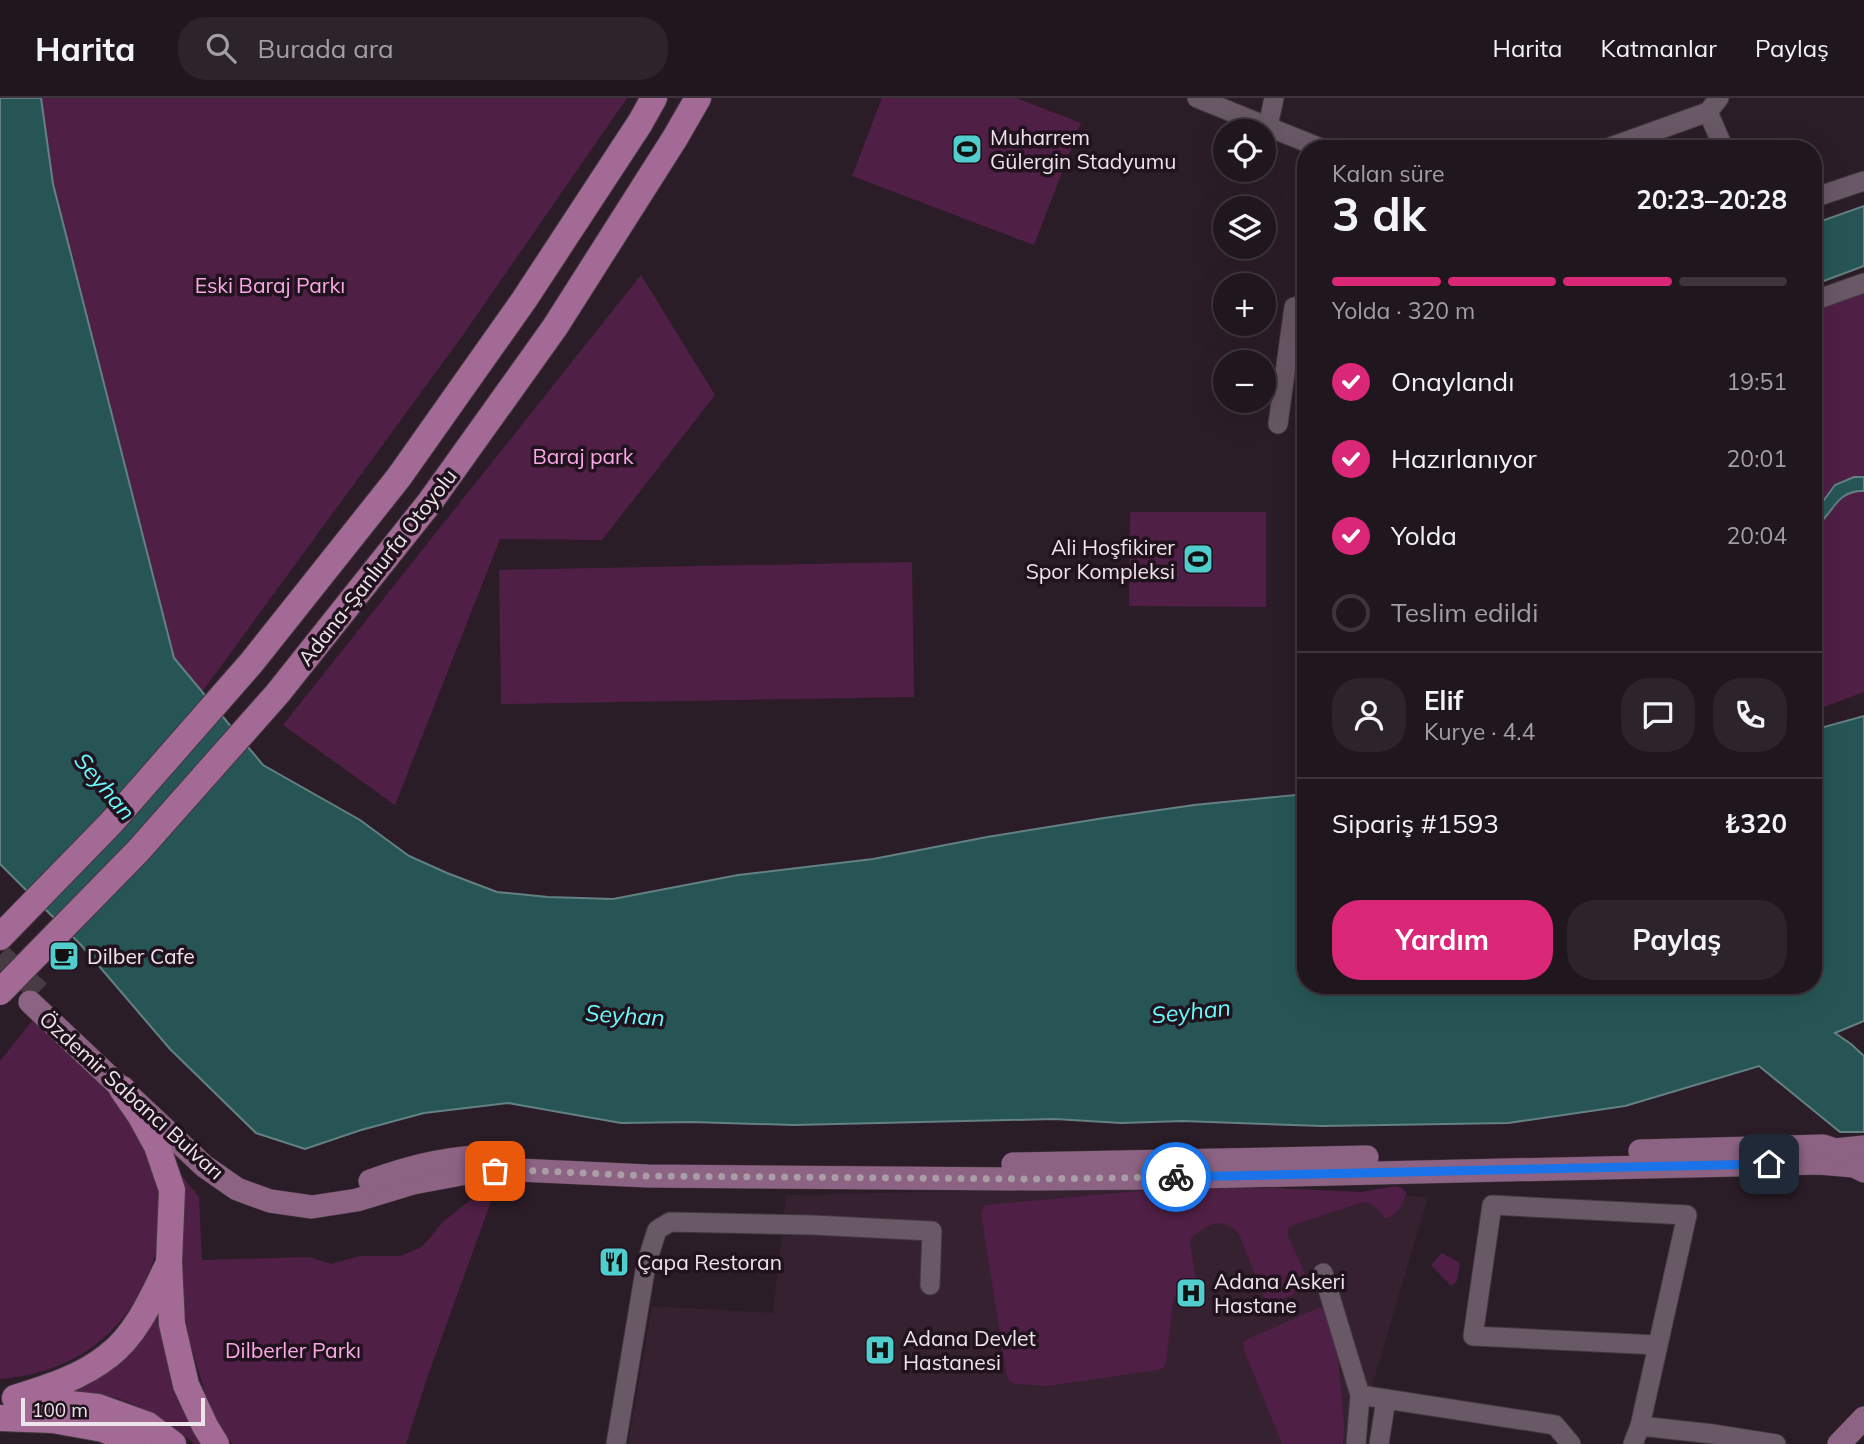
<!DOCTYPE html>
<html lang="tr">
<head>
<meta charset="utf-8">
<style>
	body { margin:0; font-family:Mulish,sans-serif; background:#2d232a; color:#f1f3f6; height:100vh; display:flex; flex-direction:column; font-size:26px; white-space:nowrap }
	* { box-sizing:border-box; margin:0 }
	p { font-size:23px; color:#a29fa4 }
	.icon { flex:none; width:38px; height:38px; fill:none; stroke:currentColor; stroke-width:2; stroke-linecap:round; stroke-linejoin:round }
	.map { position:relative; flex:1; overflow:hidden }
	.panel { position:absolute; left:1297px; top:42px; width:525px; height:854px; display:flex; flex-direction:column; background:#20161d; border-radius:28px; box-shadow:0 7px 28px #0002,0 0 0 2px #3d353b }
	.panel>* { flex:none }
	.fabs { position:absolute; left:1213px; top:21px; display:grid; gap:14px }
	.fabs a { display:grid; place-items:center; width:63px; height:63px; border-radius:50%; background:#20161d; box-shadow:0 7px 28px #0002,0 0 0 2px #3d353b; font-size:35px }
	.scale { position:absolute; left:21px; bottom:18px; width:184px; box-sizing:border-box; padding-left:7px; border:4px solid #eee4eb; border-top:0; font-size:19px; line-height:24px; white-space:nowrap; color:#eee4eb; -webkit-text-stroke:5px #21131e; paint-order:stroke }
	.pin { position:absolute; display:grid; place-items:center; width:60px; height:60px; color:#fff; margin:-30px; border-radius:14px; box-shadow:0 4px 10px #0006 }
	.courier { position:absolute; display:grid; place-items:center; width:70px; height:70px; margin:-35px; border:5px solid #1a73e8; border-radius:50%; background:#fff; color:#222; box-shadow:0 2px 9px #0007 }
	.head em { font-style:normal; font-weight:700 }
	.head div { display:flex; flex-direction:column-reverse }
	.head { display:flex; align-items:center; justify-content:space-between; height:119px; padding:0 35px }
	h1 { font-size:46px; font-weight:700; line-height:52px }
	.bar { display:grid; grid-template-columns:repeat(4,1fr); gap:10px 7px; align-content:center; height:84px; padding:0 35px }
	.bar i { height:9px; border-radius:5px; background:#3d353b }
	.bar .current { background:#db2777 }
	.bar p { grid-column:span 4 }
	.line { display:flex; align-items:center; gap:18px; padding:0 35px; border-top:2px solid #3d353b }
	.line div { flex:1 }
	.round { display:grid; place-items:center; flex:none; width:74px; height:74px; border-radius:28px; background:#2d232a }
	ol { padding:0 35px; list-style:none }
	li { display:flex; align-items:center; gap:21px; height:77px }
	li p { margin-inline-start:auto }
	li .icon { padding:7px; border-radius:50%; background:#db2777; color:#fff; stroke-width:4 }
	li:last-child { color:#a29fa4 }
	li i { width:38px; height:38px; border:4px solid #3d353b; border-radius:50% }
	.action { display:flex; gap:14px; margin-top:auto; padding:14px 35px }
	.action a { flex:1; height:80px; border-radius:28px; background:#db2777; color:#fff; font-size:28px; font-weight:700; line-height:80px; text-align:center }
	.action a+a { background:#2d232a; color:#f1f3f6 }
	header { display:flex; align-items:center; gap:42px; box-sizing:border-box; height:98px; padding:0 35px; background:#20161d; border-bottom:2px solid #3d353b }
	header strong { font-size:33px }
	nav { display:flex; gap:38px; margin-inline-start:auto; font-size:24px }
	.search { width:490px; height:63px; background:#2d232a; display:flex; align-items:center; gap:18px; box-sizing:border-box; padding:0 24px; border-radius:28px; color:#a29fa4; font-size:26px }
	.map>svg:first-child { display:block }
	.built { fill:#352130 }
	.green { fill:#501f46 }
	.water { fill:#275555; stroke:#638082; stroke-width:2 }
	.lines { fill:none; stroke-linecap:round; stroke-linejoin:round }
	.major-tunnel { stroke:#483b44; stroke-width:23; stroke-dasharray:23 11; stroke-linecap:butt }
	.minor-casing { stroke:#433840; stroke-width:21 }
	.major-casing { stroke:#433840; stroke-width:24 }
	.highway-casing { stroke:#433840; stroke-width:28 }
	.minor { stroke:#695865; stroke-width:19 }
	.major { stroke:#8c6382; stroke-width:23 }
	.highway { stroke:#a46a96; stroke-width:26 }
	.highway-bridge-casing { stroke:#433840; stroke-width:28; stroke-linecap:butt }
	.highway-bridge { stroke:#a46a96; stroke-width:26 }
	.done { stroke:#aa9ea6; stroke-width:7; stroke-dasharray:0 12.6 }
	.route { stroke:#1a73e8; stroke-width:9 }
	.labels { text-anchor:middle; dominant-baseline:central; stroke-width:7; stroke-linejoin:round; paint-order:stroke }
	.poi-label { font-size:21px; fill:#eee4eb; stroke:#21131e; text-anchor:start }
	.park-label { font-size:21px; fill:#faa8e6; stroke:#21131e }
	.street-label { font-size:21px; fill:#eee4eb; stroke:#21131e }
	.water-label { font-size:23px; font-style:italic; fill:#6afafb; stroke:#21131e }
</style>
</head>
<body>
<header>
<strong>Harita</strong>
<div class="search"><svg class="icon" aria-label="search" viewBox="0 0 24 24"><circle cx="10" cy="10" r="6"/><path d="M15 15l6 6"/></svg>Burada ara</div>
<nav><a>Harita</a><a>Katmanlar</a><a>Paylaş</a></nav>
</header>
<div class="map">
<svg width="1864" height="1346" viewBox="0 0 1864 1346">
	<rect width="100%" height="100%" fill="#2b1d27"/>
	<path class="built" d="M1004,1083l187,3 237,13 -62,209 -5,38h-733l24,-138 121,7 13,-118 182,-4z"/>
	<g class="green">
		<path d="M41,0h586l-164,237 -261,357 -28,-34 -121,-474z"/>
		<path d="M882,0h134l65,25 -47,122 -182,-69z"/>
		<path d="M641,177l74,120 -113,145 -102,-1 -105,266 -112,-80z"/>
		<path d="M1864,194v400l-51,19v-401z"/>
		<path d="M1130,414h136v95l-137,-1z"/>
		<path d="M912,464l2,135 -413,7 -2,-134z"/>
		<path d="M36,918c36,35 85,74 105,120 6,11 18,43 19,55 0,9 -1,18 -2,27 0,8 0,17 -1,26 -2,16 -9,31 -16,45 -28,56 -79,85 -141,90v-318z"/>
		<path d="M181,1077l18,22 3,63 107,-3 22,7 29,-8h40l22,-9 21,-25 41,-33 9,7 -66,182 -21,66h-174l-23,-38 -21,-71 -10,-70 5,-35z"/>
		<path d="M1396,1088l6,2 4,5c-2,10 -10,25 -21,25 -6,-7 -12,-16 -22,-16l-73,24 -3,5 1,5 21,47 -5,7 -29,12h-5l-6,-5 -25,-63c-19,-20 -30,-9 -48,4l-1,5 6,36c-3,14 -18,9 -23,21l-7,63 -3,5 -5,2 -111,16 -32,-2 -5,-2 -3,-5 -26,-164 4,-8 187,-17h102l87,4z"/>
		<path d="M1442,1155l18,10 -3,18 -6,5 -20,-21z"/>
		<path d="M158,1208l52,138h-16c-16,-18 -58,-41 -81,-47 -17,-4 -37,-4 -55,-6z"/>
		<path d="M1318,1210h6l6,7 8,43 6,68 -1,18h-61l-38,-94 -1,-7 5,-4z"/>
	</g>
	<g class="water">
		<path d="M0,0h41l12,86 121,474 89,107 97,55 49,36 38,17 50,19 51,5 65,2 125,-24 135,-16 114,-22 117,-19 90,-13 111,-11 1,191h507v-255l51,-14v305l-29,12 16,11 13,12v76h-24l-81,-66 -134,40 -117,17 -186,3 -139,-5 -62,2 -66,-4 -262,6 -101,-3 -71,1 -113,-20 -84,10 -63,17 -56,19 -49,-16 -86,-84 -89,-104 -81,-81z"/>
		<path d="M1864,108v60l-51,19v-61z"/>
		<path d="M1854,379h10v14c-30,-1 -31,26 -51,37v-16l8,-8 14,-19z"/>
	</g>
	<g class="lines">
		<path class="major-tunnel" d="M0,857l39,37"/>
		<g class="minor-casing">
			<g id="minor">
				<path d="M1197,0l126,51"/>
				<path d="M1708,14l16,37"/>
				<path d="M1268,28l6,-28"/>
				<path d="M1605,51l103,-37 11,-14"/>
				<path d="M1813,100l51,-17"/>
				<path d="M1813,203l51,-18"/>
				<path d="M1278,326l16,-117h12"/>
				<path d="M1323,1175l37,122 -4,49"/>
				<path d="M1360,1297l195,30 16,19"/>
				<path d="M1640,1328l47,-211 -195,-10 -19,131 184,9"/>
				<path d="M616,1346l30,-179 11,-35 13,-8 142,3 120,6 -2,54"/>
				<path d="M1379,1346l7,-45"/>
				<path d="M1633,1346l7,-18 73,8 63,10"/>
			</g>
		</g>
		<g class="major-casing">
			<g id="major">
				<path d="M30,904l174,164 33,23 33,12 42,6 45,-7 56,-17 59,-11 46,-2 130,6 386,3 120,-1 665,-15 35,3 10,5"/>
				<path d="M1640,1053l183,-5 12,4 29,-3"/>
				<path d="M1013,1066l354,-7"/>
				<path d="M370,1083c44,-16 83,-25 130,-25"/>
				<path d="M1839,1346l25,-26"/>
			</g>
		</g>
		<g class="highway-casing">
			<g id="highway">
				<path d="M555,229l120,-189 23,-40"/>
				<path d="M0,839l111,-114 141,-161 147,-185 125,-177 116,-177 14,-25"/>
				<path d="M122,991l18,26 17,31 15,44 -3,72 3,62 14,61 19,41 11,18"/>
				<path d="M15,1300c32,-10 67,-21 93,-42 28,-21 44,-58 59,-89"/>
				<path d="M23,1301l75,8 50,18 25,19"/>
				<path d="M0,1320l53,2 50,9 35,15"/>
			</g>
		</g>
		<use href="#minor" class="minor"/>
		<use href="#major" class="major"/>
		<use href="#highway" class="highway"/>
		<g class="highway-bridge-casing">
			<path id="highway-bridge" d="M0,894l138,-141 140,-158 152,-191 125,-175"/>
		</g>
		<use href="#highway-bridge" class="highway-bridge"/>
	</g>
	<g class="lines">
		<path class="done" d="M495,1073l23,-1 130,6 386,3 142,-2"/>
		<path class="route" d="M1176,1079l593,-13"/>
	</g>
	<defs>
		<g id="stadium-square" transform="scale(1.575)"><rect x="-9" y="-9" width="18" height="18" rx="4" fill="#52cdce" stroke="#21131e"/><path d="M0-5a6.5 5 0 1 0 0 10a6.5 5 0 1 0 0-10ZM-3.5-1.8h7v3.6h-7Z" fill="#111"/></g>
		<g id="cafe-square" transform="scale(1.575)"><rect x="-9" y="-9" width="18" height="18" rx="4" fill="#52cdce" stroke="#21131e"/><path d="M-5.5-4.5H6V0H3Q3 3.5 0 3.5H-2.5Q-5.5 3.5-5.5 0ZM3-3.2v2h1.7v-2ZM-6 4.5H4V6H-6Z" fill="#111"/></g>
		<g id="restaurant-square" transform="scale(1.575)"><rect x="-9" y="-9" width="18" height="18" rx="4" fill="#52cdce" stroke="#21131e"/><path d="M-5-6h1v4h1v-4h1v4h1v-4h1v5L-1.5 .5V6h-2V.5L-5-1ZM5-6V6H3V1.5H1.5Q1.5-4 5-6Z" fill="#111"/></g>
		<g id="hospital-square" transform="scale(1.575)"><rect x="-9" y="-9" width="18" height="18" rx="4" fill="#52cdce" stroke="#21131e"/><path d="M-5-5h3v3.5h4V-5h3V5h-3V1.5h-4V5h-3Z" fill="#111"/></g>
	</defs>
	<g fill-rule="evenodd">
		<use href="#stadium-square" x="967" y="51"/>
		<use href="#stadium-square" x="1198" y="461"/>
		<use href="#cafe-square" x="64" y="858"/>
		<use href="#restaurant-square" x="614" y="1164"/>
		<use href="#hospital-square" x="1191" y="1195"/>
		<use href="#hospital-square" x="880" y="1252"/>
	</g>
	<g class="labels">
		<g class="poi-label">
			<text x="990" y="39">Muharrem<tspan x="990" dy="24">Gülergin Stadyumu</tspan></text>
			<text x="1175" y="449" text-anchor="end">Ali Hoşfikirer<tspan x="1175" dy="24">Spor Kompleksi</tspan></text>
			<text x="87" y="858">Dilber Cafe</text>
			<text x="637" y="1164">Çapa Restoran</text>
			<text x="1214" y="1183">Adana Askeri<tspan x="1214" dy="24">Hastane</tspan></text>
			<text x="903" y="1240">Adana Devlet<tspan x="903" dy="24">Hastanesi</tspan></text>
		</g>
		<g class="park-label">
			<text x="270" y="187">Eski Baraj Parkı</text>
			<text x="583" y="358">Baraj park</text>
			<text x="293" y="1252">Dilberler Parkı</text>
		</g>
		<g class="street-label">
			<text transform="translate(377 469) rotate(-52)">Adana-Şanlıurfa Otoyolu</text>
			<text transform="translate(132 997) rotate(42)">Özdemir Sabancı Bulvarı</text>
		</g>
		<g class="water-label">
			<text transform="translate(105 688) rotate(50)">Seyhan</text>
			<text transform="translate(1191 913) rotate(-6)">Seyhan</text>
			<text transform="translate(625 917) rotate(4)">Seyhan</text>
		</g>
	</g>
</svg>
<div class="fabs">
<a><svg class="icon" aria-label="locate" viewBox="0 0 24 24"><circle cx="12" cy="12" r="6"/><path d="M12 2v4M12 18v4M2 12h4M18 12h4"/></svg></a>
<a><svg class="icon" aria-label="layers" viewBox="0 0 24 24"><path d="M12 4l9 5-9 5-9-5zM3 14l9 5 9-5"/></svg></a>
<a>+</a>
<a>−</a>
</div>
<div class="scale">100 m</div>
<div class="pin" style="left:495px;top:1073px;background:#ea580c"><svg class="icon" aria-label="bag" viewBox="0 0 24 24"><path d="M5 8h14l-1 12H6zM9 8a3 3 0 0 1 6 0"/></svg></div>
<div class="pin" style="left:1769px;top:1066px;background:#1f2937"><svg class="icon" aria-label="home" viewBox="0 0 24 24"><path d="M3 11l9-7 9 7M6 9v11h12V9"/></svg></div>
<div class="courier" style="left:1176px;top:1079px"><svg class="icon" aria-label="bike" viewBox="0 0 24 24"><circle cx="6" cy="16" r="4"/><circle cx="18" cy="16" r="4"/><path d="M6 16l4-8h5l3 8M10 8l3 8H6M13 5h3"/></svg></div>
<section class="panel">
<div class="head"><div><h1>3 dk</h1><p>Kalan süre</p></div><em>20:23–20:28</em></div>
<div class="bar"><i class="current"></i><i class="current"></i><i class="current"></i><i></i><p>Yolda · 320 m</p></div>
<ol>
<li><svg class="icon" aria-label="check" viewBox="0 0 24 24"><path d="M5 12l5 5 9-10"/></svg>Onaylandı<p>19:51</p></li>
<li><svg class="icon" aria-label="check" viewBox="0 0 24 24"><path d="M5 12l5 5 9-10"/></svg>Hazırlanıyor<p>20:01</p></li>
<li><svg class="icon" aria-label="check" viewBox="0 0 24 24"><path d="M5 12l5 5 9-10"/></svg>Yolda<p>20:04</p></li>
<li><i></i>Teslim edildi</li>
</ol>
<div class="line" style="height:126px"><a class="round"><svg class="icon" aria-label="person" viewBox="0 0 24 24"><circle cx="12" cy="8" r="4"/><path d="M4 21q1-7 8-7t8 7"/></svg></a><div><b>Elif</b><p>Kurye · 4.4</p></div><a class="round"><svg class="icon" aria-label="chat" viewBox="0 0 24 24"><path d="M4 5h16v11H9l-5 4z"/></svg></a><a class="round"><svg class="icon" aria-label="phone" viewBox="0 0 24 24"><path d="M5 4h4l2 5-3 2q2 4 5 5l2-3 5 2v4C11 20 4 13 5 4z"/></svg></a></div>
<div class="line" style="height:91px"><div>Sipariş #1593</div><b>₺320</b></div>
<div class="action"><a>Yardım</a><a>Paylaş</a></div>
</section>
</div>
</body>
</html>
